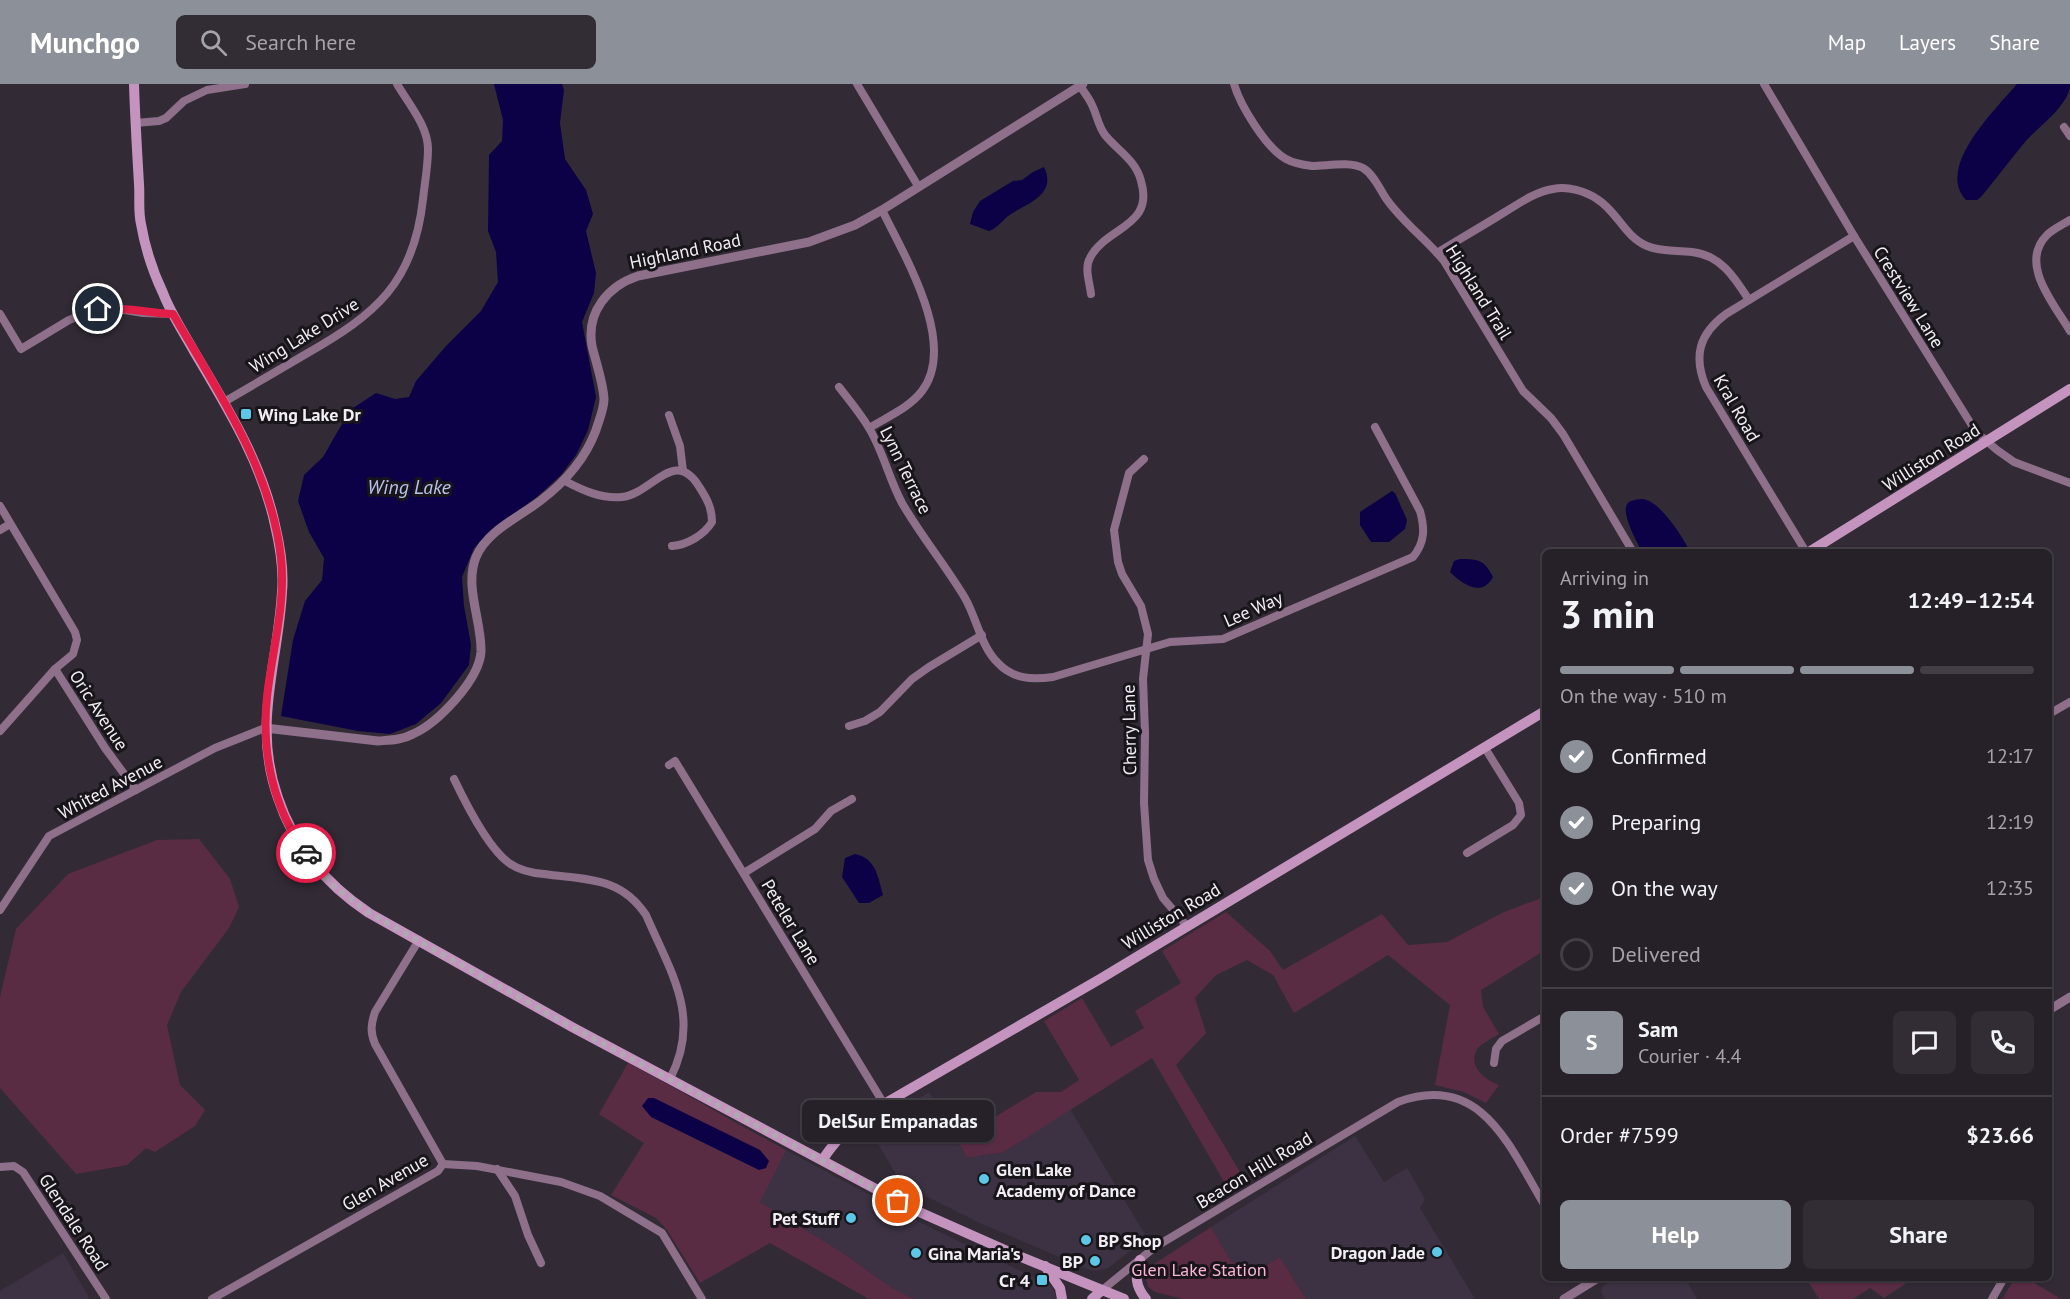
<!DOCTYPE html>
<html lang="en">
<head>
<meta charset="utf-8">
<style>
	body { margin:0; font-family:"PT Sans",sans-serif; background:#322d34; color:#f1f3f6; height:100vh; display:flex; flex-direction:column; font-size:22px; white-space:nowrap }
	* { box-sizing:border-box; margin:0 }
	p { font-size:20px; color:#a4a3a8 }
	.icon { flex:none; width:33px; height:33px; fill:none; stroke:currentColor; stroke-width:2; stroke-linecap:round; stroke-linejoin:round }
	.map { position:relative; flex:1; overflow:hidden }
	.sheet { position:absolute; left:1542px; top:465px; width:510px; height:732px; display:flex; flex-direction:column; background:#262028; border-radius:9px; box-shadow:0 2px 4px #0004,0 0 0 2px #423e45 }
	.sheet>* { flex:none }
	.pin { position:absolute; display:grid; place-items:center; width:51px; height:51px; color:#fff; margin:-26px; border:3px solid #fff; border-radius:50%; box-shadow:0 2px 6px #0007 }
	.courier { position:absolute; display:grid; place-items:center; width:60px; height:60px; margin:-30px; border:4px solid #e11d48; border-radius:50%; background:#fff; color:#222; box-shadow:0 2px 8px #0007 }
	.bubble { position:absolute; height:42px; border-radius:9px; background:#262028; box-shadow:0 2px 4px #0004,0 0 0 2px #423e45; font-size:20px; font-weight:800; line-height:42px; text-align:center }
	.headline em { font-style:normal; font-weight:800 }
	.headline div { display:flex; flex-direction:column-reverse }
	.headline { display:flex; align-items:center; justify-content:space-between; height:102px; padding:0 18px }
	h1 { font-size:39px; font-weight:800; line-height:45px }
	.bar { display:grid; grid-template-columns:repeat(4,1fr); gap:9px 6px; align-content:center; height:72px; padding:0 18px }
	.bar i { height:8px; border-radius:4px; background:#423e45 }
	.bar .selected { background:#8c9099 }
	.bar p { grid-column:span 4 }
	.line { display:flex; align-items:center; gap:15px; padding:0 18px; border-top:2px solid #423e45 }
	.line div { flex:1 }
	.round { display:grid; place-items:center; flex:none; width:63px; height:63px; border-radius:9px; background:#322d34 }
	ol { padding:0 18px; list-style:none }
	li { display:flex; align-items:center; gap:18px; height:66px }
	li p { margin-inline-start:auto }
	li .icon { padding:6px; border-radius:50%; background:#8c9099; color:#fff; stroke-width:4 }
	li:last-child { color:#a4a3a8 }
	li i { width:33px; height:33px; border:3px solid #423e45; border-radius:50% }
	.cta { display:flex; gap:12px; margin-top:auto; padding:12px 18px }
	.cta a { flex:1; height:69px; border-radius:9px; background:#8c9099; color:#fff; font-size:24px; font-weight:800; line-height:69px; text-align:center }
	.cta a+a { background:#322d34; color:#f1f3f6 }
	header { display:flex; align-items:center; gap:36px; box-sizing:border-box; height:84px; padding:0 30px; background:#8c9099; color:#fff }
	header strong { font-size:28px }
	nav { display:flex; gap:33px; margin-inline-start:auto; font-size:21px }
	.search { width:420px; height:54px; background:#322d34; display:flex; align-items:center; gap:15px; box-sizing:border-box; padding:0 21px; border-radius:9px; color:#a4a3a8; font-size:22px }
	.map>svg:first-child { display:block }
	.built { fill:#3c3243 }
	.green { fill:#592c44 }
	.water { fill:#0c0046 }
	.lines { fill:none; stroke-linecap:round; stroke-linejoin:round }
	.minor { stroke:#8e708a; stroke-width:8 }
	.tertiary { stroke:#8e708a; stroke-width:9 }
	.secondary { stroke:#c494bf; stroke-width:10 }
	.done { stroke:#afaab2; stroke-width:6; stroke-dasharray:0 10.8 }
	.route { stroke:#e11d48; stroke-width:8 }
	.poi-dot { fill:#5cc7e7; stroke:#18151a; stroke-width:2 }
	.labels { text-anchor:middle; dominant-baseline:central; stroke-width:6; stroke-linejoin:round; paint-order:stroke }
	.street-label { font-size:18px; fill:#f2eef5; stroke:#18151a }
	.poi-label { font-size:18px; font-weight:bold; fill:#f2eef5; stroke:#18151a; text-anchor:start }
	.park-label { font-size:18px; fill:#fbb6d7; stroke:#18151a }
	.water-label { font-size:20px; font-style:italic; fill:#bac3ed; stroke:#18151a }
</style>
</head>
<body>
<header>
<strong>Munchgo</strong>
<div class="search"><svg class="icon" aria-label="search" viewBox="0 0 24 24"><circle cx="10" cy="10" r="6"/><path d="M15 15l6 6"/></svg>Search here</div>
<nav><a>Map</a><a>Layers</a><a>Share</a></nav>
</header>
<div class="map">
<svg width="2070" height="1215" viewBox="0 0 2070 1215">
	<rect width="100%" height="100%" fill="#322b36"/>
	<g class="built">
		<path d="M929,1008l38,66 37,-6 66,-43 77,129 -39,30 -12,3 -9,-2 -107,-46 -78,-39 -33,-55z"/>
		<path d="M1355,1052l29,46 23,-14 18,31 -5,9 55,91h-169l-26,-42 -24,14 -25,-10 -20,-34z"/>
		<path d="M786,1066l147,79 117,56 5,8 1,6h-142l-22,-11 -49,-35 -83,-51z"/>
		<path d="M63,1169l27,46h-90v-8z"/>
		<path d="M1617,1194h68l12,21h-92l-4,-7 2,-6z"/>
	</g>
	<g class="green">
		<path d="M199,755l31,40 9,28 -10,21 -48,64 -14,33 13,60 25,25 -10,16 -40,26 -9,-4 -19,17 -51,9 -76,-86v-91l16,-68 52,-55 89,-34z"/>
		<path d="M1545,805v61l-64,40 2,17 16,27c-6,4 -17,9 -21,14 -12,17 7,32 21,37l-13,18 -22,-11 -29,-7 15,-80 -62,-50 -94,58 -21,-38 -26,-15 -31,15 -21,23 11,35 -30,32 70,117 -16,10 -78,-134 -148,94 -37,6 -10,-18 79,-48h25l18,-12 -35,-59 38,-23 29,49 33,-19 -9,-17 46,-28 -19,-32 64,-39 44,39 13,19 99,-56 26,31 39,-3 57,-30 35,-13z"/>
		<path d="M628,979c54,28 105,59 158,87l-26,52 83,51 49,35 22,11h-45l-99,-56 -70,40 -33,-53 -11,-12 -45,-23 33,-52 -45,-29z"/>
		<path d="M1211,1143l20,34 25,10 24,-14 26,42h-123l-28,-7 -7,-5 -3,-13 3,-6z"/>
		<path d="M1806,1194h108l-30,20 -14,-10 -17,11h-34z"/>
		<path d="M2015,1194h11l35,21h-59z"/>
	</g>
	<g class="water">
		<path d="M494,0h68l2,6 -4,33 5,36 21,31 7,24 -7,17 10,42 -2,20 -12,29 14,75 -8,33 -12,25 -15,20 -24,22 -46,33 -17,18 -12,29 2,29 7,39 -2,20 -28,38 -25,21 -26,10 -32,-3 -77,-15 12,-76 12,-39 17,-21 2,-22 -15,-26 -11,-31 6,-26 19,-18 27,-47 26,-17 19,6 14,-2 7,-16 30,-35 35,-35 17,-29 -2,-30 -8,-21 1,-76 13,-14 1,-21z"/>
		<path d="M2017,0h53c0,21 -32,43 -45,58 -15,18 -29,37 -44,55l-4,3h-11c-31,-33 30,-91 51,-116z"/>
		<path d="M1044,83c13,27 -15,36 -33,47 -9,6 -13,14 -22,17l-19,-7 3,-12 7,-11 33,-20 9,-1 11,-8z"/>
		<path d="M1392,407l3,2 12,27 -2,9 -16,13h-18l-11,-17v-13z"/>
		<path d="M1643,415c17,2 40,38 47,53h-48c-4,-9 -24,-42 -13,-50 3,-2 10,-3 14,-3z"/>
		<path d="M1460,475c19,0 24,1 33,18 -11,21 -31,7 -43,-5l4,-11z"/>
		<path d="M855,770c21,4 23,23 28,41l-14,8h-10l-17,-26 3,-19z"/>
		<path d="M648,1014h6l106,52 9,11 -3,7 -7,2 -108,-53 -9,-11z"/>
	</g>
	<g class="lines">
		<g class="minor">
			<path d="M857,0l61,102"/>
			<path d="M1234,0c6,21 32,64 52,75 7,4 18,6 26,7 15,0 37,-5 51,2 10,6 16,19 22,29 16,24 41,42 59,64l79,130 28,27 12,16 70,118"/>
			<path d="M1764,0l90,152 122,196 21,18 17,12 56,21"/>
			<path d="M1080,2c4,6 9,12 12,19 5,10 6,21 13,30 12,15 31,25 36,46 14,46 -36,46 -51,77 -6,10 0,26 1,36"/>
			<path d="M135,39l24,-2 7,-3 18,-17 23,-11 38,-6"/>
			<path d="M2064,43l6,9"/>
			<path d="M2070,136c-8,5 -17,9 -23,15 -29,29 8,70 23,96"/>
			<path d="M1437,169c21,-13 42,-25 63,-38 17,-10 34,-23 53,-26 15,-3 32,2 44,10 20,12 27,37 50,47 14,6 29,4 45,6 29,3 43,26 57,48"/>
			<path d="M0,230l21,35 48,-29 29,-11 15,-1 30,5 30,1"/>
			<path d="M839,303c10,13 21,26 30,41 14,23 20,51 33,75 19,33 44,63 63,95 12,21 16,49 33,65 15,16 34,17 55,14l117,-35 53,-3 190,-82c12,-15 12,-28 7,-46l-45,-84"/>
			<path d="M224,318c27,-16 55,-32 82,-48 70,-40 108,-71 117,-155 2,-17 5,-34 5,-50 0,-23 -20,-46 -31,-65"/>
			<path d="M669,331l11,31 3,25"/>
			<path d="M869,344c18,-11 40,-20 53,-37 36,-47 -18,-136 -40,-181"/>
			<path d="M1144,375l-15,14 -15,57 4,32 4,12 19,32 7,28 -5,45 2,54 -1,70 4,57 6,19 9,19 23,27"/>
			<path d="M565,397c17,9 36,18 57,16 30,-3 53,-52 78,-9 7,11 12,20 12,34 -8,13 -25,23 -40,24"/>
			<path d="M0,422l75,126 2,8 -4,14 -18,15 -55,62"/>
			<path d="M0,446l10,-6"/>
			<path d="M1806,468l-100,-165c-13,-31 -7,-53 20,-73l128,-78"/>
			<path d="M55,585l50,79 31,42"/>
			<path d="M2049,630l21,-12"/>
			<path d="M849,642l16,-5 15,-9 32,-33 17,-12 53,-32"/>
			<path d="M669,681l6,-4 209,343"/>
			<path d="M454,695c11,23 34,69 55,84 10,7 23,10 35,11 42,6 76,2 102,41 25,58 56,102 24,164"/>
			<path d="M1467,769l46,-28 8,-10 -2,-12 -34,-55"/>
			<path d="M744,789l71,-44 16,-18 21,-12"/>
			<path d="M0,826l49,-74 166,-88 50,-20"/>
			<path d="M419,856l-44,72c-4,12 -5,20 0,32l68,120"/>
			<path d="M1494,979l2,-14 6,-8 43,-25"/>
			<path d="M443,1080l34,2 84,16 39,14 62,37 40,66"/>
			<path d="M0,1083l14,-1 9,6 83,127"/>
			<path d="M497,1085l18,27 13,39 13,28"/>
			<path d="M1101,1207l54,-44 243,-145c84,-31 112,46 147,104"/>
			<path d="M212,1215l226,-128 5,-7"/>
			<path d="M1992,1215l12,-21"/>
		</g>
		<g class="tertiary">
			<path d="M265,644l113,13c12,-1 24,-1 35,-7 25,-11 66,-54 68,-82 1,-31 -17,-65 -5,-95 11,-26 43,-40 64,-56 25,-19 45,-41 56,-71 3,-10 8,-21 8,-31 -1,-18 -8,-36 -12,-53 -6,-34 16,-60 46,-70l171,-34 46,-17 27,-15 201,-126"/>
			<path d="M2049,926l21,-13"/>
			<path d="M1564,1215l34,-21"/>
		</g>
		<g class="secondary">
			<path d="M134,0c1,33 3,66 5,100 1,13 -1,27 2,40 4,23 12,48 22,69 8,21 21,40 32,60 32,54 67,110 80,172 5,21 9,45 7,67 -4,73 -30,132 -4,206 16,48 49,87 91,115l203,114 345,184 97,43 110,45"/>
			<path d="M1809,468l261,-163"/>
			<path d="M823,1075c19,-28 32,-37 61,-55l216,-125 445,-268"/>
			<path d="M1140,1176c-5,16 -5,26 6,39"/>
			<path d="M1045,1182l15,22 2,11"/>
			<path d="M1092,1215l9,-8"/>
		</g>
	</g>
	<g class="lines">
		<path class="done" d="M306,769l28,33 35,27 203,114 326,174"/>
		<path class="route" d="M98,225c25,-3 50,4 75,5 44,76 98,154 108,244 5,47 -9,92 -14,139 -6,55 6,111 39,156"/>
	</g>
	<g class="poi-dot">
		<rect x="240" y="324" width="12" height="12" rx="3"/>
		<circle cx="984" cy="1095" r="6"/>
		<circle cx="851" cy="1134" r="6"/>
		<circle cx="1086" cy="1156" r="6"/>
		<circle cx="1437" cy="1168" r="6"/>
		<circle cx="916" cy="1169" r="6"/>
		<circle cx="1095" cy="1177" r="6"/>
		<rect x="1036" y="1190" width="12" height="12" rx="3"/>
	</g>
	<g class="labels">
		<g class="street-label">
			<text transform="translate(685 167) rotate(-12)">Highland Road</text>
			<text transform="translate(1479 208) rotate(58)">Highland Trail</text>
			<text transform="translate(1909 213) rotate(58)">Crestview Lane</text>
			<text transform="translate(304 251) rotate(-32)">Wing Lake Drive</text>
			<text transform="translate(1737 324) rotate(60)">Kral Road</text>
			<text transform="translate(1931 373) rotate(-32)">Williston Road</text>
			<text transform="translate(906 386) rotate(64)">Lynn Terrace</text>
			<text transform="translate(1253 525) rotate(-24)">Lee Way</text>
			<text transform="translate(99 626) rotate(57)">Oric Avenue</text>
			<text transform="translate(1129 646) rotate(-91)">Cherry Lane</text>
			<text transform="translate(110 703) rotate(-28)">Whited Avenue</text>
			<text transform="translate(1171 832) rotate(-31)">Williston Road</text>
			<text transform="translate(791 838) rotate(59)">Peteler Lane</text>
			<text transform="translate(1254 1086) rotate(-31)">Beacon Hill Road</text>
			<text transform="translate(385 1098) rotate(-30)">Glen Avenue</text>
			<text transform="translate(74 1138) rotate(57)">Glendale Road</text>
		</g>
		<g class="poi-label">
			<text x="258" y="330">Wing Lake Dr</text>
			<text x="996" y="1085">Glen Lake<tspan x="996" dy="21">Academy of Dance</tspan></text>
			<text x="839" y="1134" text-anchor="end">Pet Stuff</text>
			<text x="1098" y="1156">BP Shop</text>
			<text x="1425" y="1168" text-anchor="end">Dragon Jade</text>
			<text x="928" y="1169">Gina Maria's</text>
			<text x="1083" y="1177" text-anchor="end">BP</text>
			<text x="1030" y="1196" text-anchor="end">Cr 4</text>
		</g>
		<g class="park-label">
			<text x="1199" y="1185">Glen Lake Station</text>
		</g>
		<g class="water-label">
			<text x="409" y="403">Wing Lake</text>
		</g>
	</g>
</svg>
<div class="pin" style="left:898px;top:1117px;background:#ea580c"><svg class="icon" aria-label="bag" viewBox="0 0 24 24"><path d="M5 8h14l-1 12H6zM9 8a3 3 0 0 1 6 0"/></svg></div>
<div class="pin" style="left:98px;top:225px;background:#1f2937"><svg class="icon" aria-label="home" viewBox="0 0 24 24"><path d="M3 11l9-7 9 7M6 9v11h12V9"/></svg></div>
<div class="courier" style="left:306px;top:769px"><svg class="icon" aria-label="car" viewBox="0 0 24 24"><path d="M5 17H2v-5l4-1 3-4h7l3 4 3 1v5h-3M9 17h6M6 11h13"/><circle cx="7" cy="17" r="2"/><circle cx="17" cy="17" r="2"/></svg></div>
<div class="bubble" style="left:802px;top:1016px;width:192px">DelSur Empanadas</div>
<section class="sheet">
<div class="headline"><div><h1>3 min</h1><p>Arriving in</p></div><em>12:49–12:54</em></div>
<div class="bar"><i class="selected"></i><i class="selected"></i><i class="selected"></i><i></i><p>On the way · 510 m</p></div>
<ol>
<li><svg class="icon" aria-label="check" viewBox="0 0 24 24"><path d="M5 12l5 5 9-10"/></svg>Confirmed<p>12:17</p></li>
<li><svg class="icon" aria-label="check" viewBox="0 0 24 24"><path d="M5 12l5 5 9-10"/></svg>Preparing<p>12:19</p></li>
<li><svg class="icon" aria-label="check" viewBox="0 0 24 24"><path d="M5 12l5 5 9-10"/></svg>On the way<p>12:35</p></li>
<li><i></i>Delivered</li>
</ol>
<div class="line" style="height:108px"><b class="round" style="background:#8c9099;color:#fff">S</b><div><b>Sam</b><p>Courier · 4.4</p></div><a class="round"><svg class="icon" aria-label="chat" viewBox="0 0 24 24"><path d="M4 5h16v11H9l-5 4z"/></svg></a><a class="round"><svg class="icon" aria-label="phone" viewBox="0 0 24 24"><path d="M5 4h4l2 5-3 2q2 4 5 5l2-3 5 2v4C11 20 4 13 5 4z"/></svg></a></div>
<div class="line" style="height:78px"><div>Order #7599</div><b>$23.66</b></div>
<div class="cta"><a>Help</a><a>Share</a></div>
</section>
</div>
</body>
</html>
